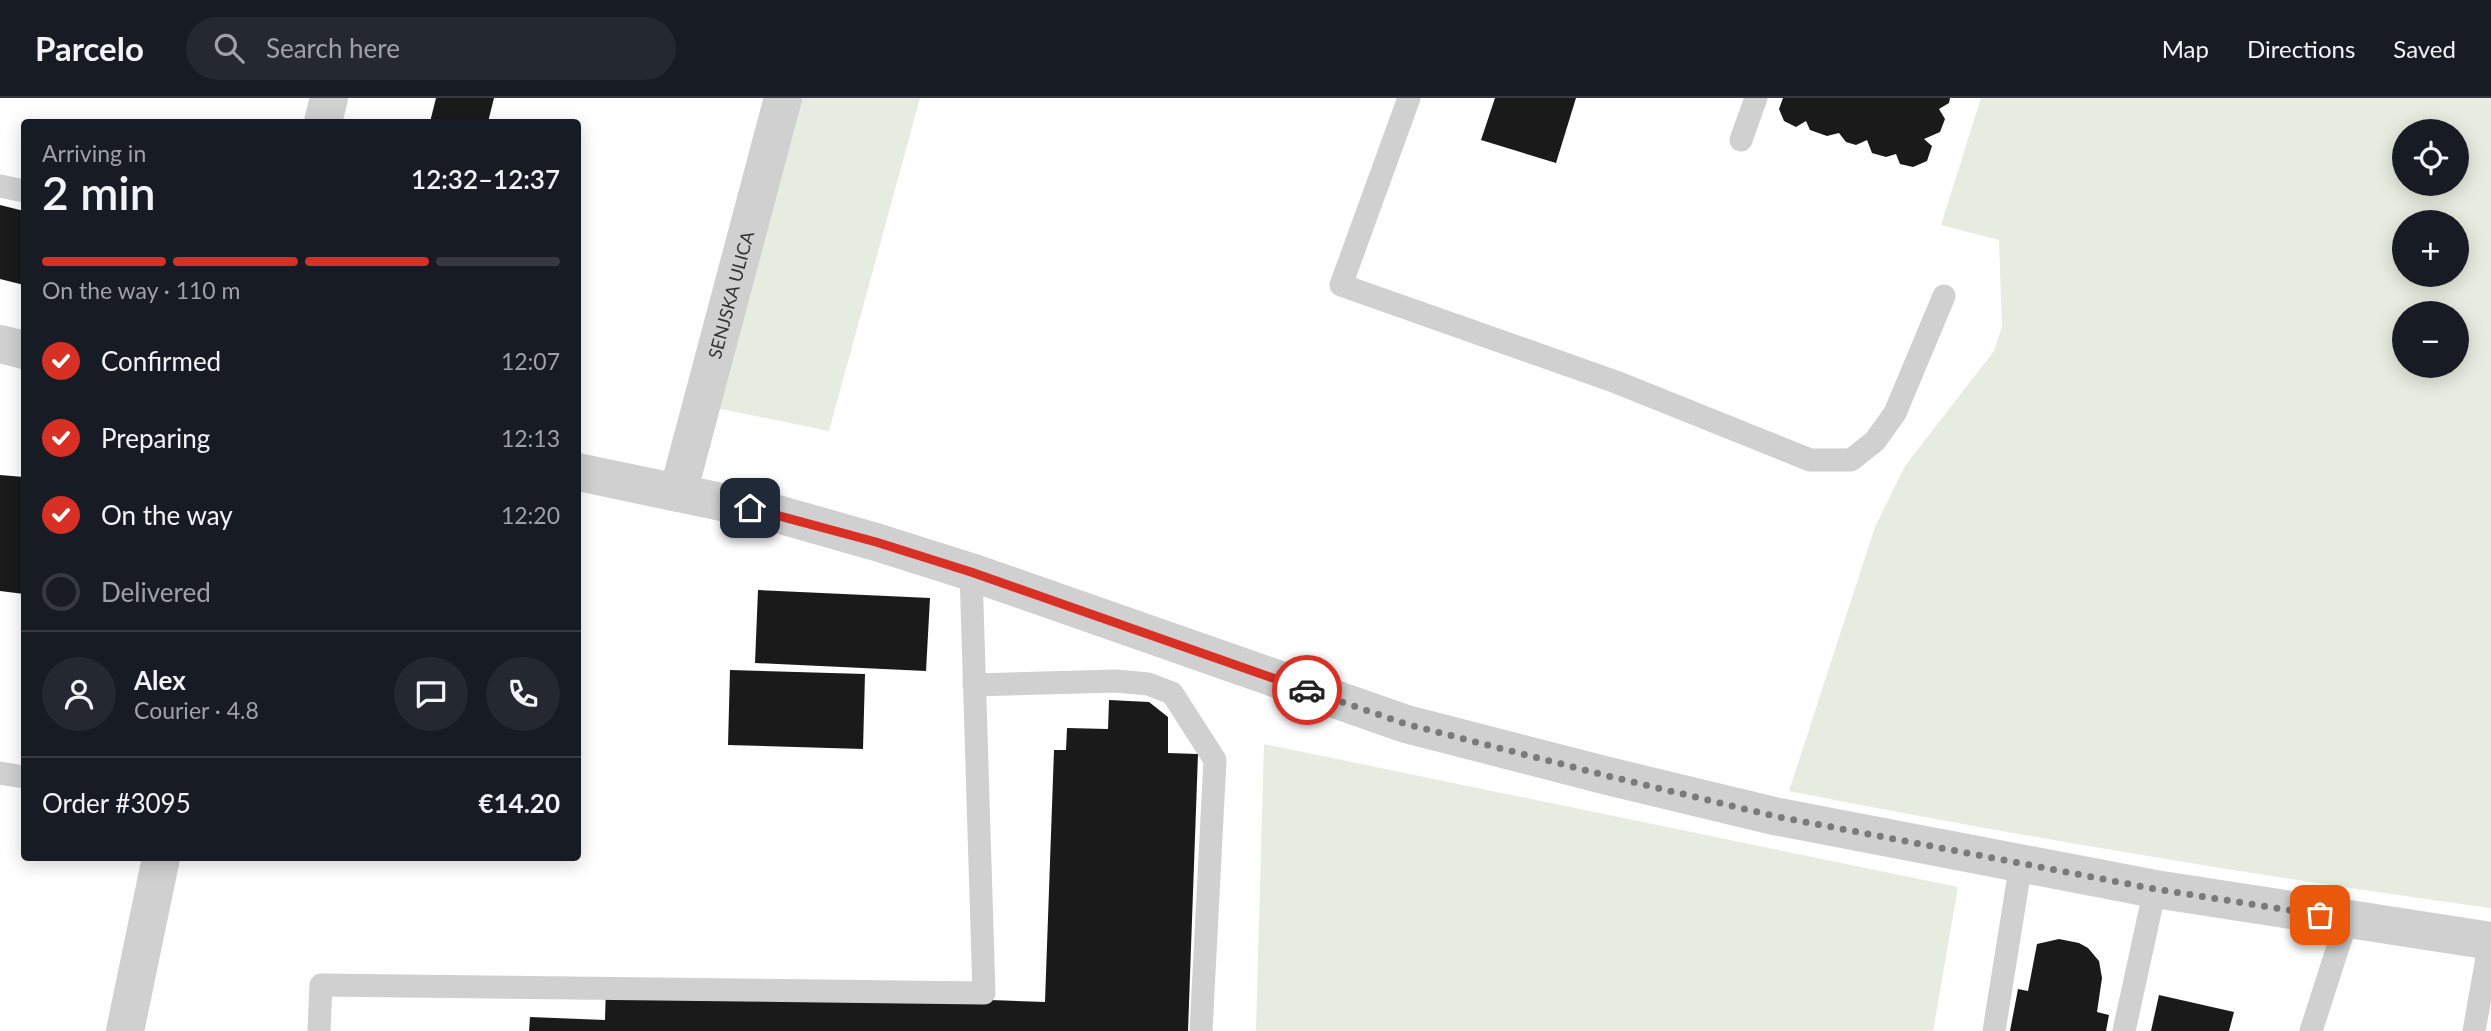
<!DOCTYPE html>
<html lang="en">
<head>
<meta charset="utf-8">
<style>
	body { margin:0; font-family:Lato,sans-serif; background:#242831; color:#f1f3f6; height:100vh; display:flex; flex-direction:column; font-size:26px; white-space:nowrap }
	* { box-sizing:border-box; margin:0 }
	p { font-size:23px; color:#9ea1a6 }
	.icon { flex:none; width:38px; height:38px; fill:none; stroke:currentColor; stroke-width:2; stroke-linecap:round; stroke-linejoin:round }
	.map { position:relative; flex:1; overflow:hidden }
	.details { position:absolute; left:21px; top:21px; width:560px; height:742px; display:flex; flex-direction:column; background:#171b24; border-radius:7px; box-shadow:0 4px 18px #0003 }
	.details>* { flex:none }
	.controls { position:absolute; left:2392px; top:21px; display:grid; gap:14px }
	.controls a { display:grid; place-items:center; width:77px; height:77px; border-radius:50%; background:#171b24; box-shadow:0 4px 18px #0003; font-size:35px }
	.pin { position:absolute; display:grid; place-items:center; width:60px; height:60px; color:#fff; margin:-30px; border-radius:14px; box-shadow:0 4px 10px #0006 }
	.courier { position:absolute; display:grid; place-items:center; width:70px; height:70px; margin:-35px; border:5px solid #d93025; border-radius:50%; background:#fff; color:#222; box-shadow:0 2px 9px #0007 }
	.summary em { font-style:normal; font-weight:600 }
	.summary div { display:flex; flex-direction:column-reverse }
	.summary { display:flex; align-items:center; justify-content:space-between; height:119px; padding:0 21px }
	h1 { font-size:46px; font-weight:600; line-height:52px }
	.bar { display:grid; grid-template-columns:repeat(4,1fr); gap:10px 7px; align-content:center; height:84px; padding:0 21px }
	.bar i { height:9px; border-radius:5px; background:#363941 }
	.bar .on { background:#d93025 }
	.bar p { grid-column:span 4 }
	.line { display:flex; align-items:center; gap:18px; padding:0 21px; border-top:2px solid #363941 }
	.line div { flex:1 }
	.round { display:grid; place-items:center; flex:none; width:74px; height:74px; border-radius:37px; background:#242831 }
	ol { padding:0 21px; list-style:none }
	li { display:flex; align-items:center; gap:21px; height:77px }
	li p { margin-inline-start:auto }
	li .icon { padding:7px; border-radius:50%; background:#d93025; color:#fff; stroke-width:4 }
	li:last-child { color:#9ea1a6 }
	li i { width:38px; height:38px; border:4px solid #363941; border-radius:50% }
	header { display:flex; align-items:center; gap:42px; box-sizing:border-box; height:98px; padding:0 35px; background:#171b24; border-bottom:2px solid #363941 }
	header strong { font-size:33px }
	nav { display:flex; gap:38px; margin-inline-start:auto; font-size:24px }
	.search { width:490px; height:63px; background:#242831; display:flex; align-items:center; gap:18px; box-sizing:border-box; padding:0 24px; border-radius:38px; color:#9ea1a6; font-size:26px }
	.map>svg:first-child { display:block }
	.green { fill:#e6ecdf; fill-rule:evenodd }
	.building { fill:#1a1a1a }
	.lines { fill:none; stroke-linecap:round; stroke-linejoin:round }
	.service { stroke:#d0d0d0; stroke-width:23 }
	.minor { stroke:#d0d0d0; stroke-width:38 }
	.tertiary { stroke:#d0d0d0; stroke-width:38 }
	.done { stroke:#7a7a7a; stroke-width:7; stroke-dasharray:0 12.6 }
	.route { stroke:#d93025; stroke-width:9 }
	.labels { text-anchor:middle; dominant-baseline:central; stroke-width:7; stroke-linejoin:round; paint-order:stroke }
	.street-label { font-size:18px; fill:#333; stroke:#fff }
</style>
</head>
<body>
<header>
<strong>Parcelo</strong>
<div class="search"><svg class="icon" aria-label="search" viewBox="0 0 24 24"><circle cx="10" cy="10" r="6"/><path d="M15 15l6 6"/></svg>Search here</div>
<nav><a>Map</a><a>Directions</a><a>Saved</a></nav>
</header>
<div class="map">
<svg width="2491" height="933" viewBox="0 0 2491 933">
	<rect width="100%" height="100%" fill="#fff"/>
	<g class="green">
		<path d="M793,0h127l-91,333 -113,-23z"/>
		<path d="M1981,0h510v810c-235,-32 -469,-71 -702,-117l86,-264 30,-61 89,-115 8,-25 -3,-86 -58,-15zM2404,33h53v53h-53zM2457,124v53h-53v-53zM2404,215h53v53h-53z"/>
		<path d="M1264,646l694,143 -25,144h-677z"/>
	</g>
	<g class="building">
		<path d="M436,0h58l-6,24h-58z"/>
		<path d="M1495,0h81l-20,65 -75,-23z"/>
		<path d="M1783,0h167l-1,5 -10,6 6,10 -5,13 -16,7 8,7 -5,15 -14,6 -13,-3 -4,-10 -10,3 -14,-4 -5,-13 -11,5 -10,-3 -7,-9 -12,3 -17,-6 -4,-9 -10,6 -12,-6 -5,-12z"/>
		<path d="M0,107l24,6v74l-24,-6z"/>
		<path d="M0,377l24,2v117l-24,-3z"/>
		<path d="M758,492l172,8 -4,73 -171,-8z"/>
		<path d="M730,572l135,4 -2,75 -135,-4z"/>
		<path d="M1109,602l40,2 19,15v36l30,1 -10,277h-659l1,-14 75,3 1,-34 439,16 9,-252h12l1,-22 41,1z"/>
		<path d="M2059,841l20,4 9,5 11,13 3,17 -5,34 12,3 -3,16h-96l8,-42 10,2 9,-47z"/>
		<path d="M2159,897l75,17 -5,19h-78z"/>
	</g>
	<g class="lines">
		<g class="service">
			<path d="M1409,0l-68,187 275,97 194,78h41l24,-19 20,-28 49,-117"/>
			<path d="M1741,42l15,-42"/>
			<path d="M0,88l24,5"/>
			<path d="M974,587l142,-4 32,3 24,9 43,67 -14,271"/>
			<path d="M0,675l24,4"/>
			<path d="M319,933l2,-46 663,8 -13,-421"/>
			<path d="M1994,933l27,-168"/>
			<path d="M2124,933l31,-142"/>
			<path d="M2311,933l36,-112"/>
			<path d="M2474,933l16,-90"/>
		</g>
		<g class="minor">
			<path d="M323,24l6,-24"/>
			<path id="s1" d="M678,395l105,-395"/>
			<path d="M125,933l36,-173"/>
		</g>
		<g class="tertiary">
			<path d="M0,246l24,6"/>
			<path d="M578,374l196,41 102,29 95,30 435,152 202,52 166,40 381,73 336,52"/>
		</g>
	</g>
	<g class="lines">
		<path class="done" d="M1307,592l99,34 202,52 166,40 381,73 165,26"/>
		<path class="route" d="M750,410l126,34 95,30 336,118"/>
	</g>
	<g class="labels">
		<g class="street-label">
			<text stroke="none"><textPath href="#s1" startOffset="205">SENJSKA ULICA</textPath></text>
		</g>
	</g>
</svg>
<div class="controls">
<a><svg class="icon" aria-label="locate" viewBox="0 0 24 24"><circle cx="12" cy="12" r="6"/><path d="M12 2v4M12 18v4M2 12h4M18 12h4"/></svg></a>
<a>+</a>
<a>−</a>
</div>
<div class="pin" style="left:2320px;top:817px;background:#ea580c"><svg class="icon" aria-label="bag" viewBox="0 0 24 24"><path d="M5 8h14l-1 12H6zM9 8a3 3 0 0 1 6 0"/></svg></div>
<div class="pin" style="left:750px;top:410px;background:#1f2937"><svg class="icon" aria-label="home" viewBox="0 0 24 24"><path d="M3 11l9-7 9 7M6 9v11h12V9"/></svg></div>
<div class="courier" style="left:1307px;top:592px"><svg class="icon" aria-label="car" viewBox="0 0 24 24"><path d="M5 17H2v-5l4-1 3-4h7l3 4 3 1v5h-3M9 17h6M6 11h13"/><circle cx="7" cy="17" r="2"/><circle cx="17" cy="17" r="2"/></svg></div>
<section class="details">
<div class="summary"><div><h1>2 min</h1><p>Arriving in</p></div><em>12:32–12:37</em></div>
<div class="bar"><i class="on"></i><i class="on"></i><i class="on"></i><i></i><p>On the way · 110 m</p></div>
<ol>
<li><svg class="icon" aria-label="check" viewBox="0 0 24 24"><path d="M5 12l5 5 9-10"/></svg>Confirmed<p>12:07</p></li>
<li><svg class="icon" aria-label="check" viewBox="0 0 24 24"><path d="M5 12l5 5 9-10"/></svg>Preparing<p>12:13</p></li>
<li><svg class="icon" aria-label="check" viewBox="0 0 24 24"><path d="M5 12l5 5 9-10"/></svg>On the way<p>12:20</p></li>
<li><i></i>Delivered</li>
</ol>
<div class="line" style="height:126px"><a class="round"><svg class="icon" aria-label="person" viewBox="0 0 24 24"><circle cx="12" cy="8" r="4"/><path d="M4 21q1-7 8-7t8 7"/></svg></a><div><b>Alex</b><p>Courier · 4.8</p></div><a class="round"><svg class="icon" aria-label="chat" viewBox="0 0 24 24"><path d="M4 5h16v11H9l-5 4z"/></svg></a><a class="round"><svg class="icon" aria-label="phone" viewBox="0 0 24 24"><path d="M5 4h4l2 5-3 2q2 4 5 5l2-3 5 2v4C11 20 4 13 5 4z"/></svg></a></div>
<div class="line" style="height:91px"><div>Order #3095</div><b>€14.20</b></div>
</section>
</div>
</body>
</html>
